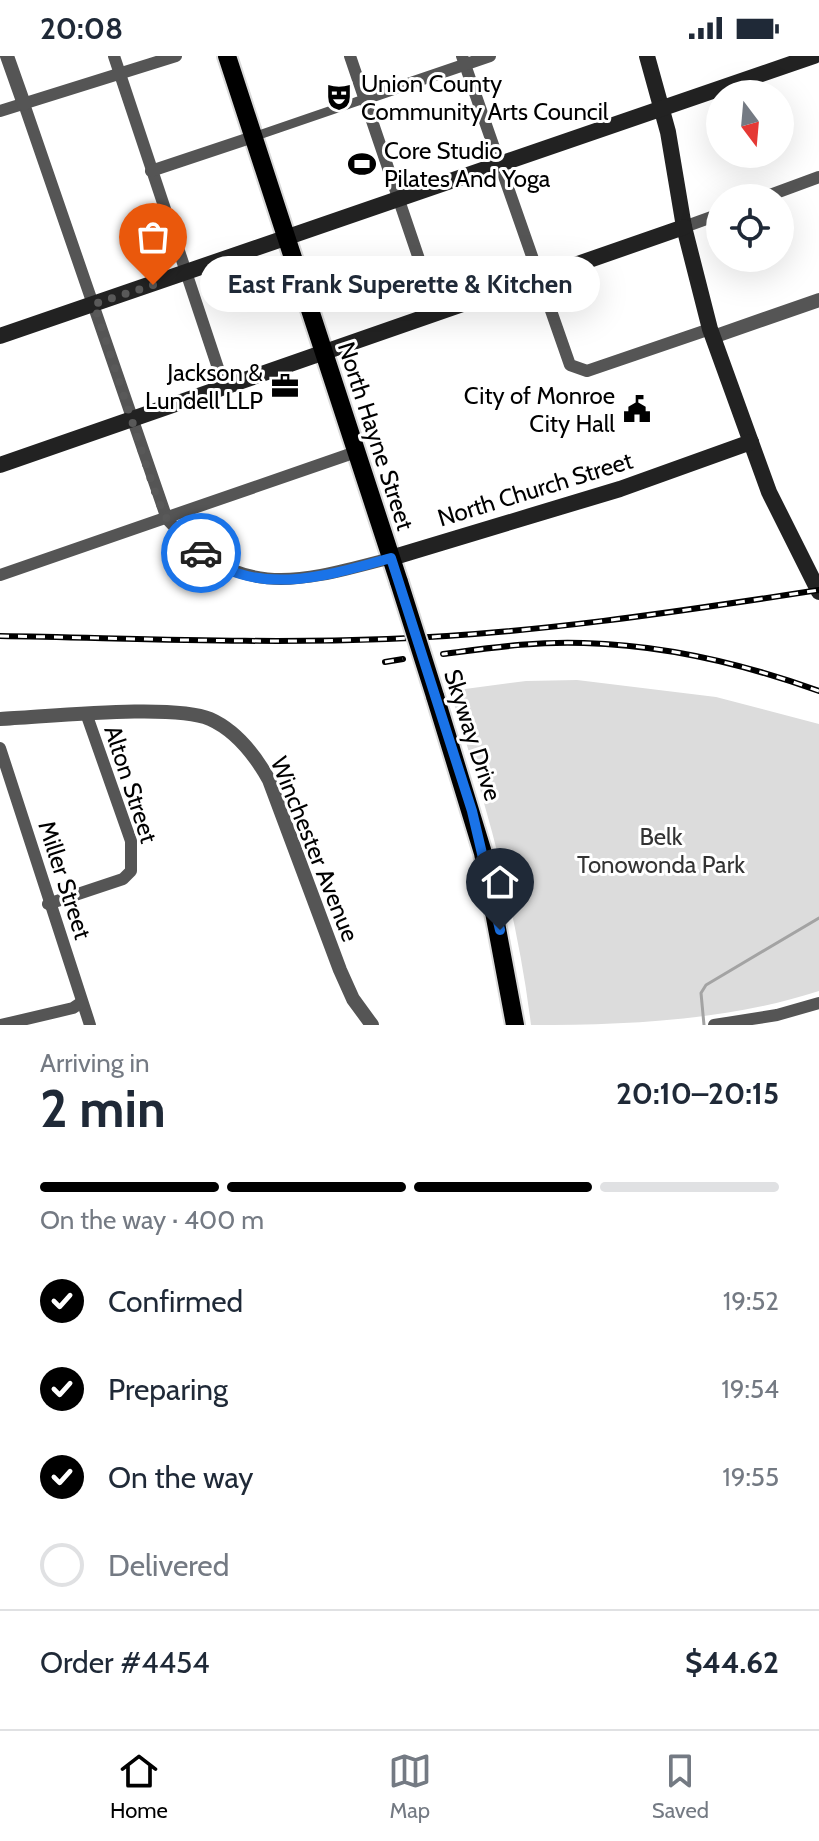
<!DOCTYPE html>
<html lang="en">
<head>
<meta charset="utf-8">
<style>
	body { margin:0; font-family:Cabin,sans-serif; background:#f6f6f7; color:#1f2937; height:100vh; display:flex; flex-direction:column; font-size:30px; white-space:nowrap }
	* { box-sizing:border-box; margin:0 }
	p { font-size:26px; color:#747a83 }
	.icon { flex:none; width:44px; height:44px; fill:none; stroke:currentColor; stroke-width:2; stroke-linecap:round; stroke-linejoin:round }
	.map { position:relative; height:969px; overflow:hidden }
	.details { display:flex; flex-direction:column; background:#fff; flex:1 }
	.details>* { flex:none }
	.needle { width:52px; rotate:164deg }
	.tools { position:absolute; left:706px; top:24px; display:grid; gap:16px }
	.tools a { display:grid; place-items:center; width:88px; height:88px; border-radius:50%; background:#fff; box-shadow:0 8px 32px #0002; font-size:40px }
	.pin { position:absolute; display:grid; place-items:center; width:68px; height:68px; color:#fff; margin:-82px -34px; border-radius:50% 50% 50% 0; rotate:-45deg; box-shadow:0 0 8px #0007 }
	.pin .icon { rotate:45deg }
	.courier { position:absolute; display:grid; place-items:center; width:80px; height:80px; margin:-40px; border:6px solid #1a73e8; border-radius:50%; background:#fff; color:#222; box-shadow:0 2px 10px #0007 }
	.bubble { position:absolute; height:56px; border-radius:28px; background:#fff; box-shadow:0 8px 32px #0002; font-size:26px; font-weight:800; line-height:56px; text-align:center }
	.headline em { font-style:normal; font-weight:800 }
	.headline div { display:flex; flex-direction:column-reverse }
	.headline { display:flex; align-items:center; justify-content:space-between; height:136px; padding:0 40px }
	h1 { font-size:52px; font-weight:800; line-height:60px }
	.bar { display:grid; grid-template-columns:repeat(4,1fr); gap:12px 8px; align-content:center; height:96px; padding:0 40px }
	.bar i { height:10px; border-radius:6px; background:#e0e1e3 }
	.bar .active { background:#000 }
	.bar p { grid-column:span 4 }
	.line { display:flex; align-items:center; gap:20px; padding:0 40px; border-top:2px solid #e0e1e3 }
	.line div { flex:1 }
	ol { padding:0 40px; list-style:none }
	li { display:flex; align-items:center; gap:24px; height:88px }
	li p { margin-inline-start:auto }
	li .icon { padding:8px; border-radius:50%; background:#000; color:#fff; stroke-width:4 }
	li:last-child { color:#747a83 }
	li i { width:44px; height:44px; border:4px solid #e0e1e3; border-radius:50% }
	.status { display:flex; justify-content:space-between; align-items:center; height:56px; padding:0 40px; background:#fff; direction:ltr }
	.status svg { height:22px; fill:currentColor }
	.tab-bar { display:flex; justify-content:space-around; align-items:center; height:112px; border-top:2px solid #e0e1e3; background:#fff; font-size:22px; color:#747a83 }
	.tab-bar a { display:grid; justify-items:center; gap:4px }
	.tab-bar .active { color:#000 }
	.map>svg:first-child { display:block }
	.green { fill:#dcdcdc }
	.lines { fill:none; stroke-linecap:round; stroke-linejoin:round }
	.stream { stroke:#a3a3a3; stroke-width:3 }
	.primary-casing { stroke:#dbdbdb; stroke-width:22 }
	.pedestrian { stroke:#555; stroke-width:9 }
	.minor { stroke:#555; stroke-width:12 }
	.tertiary { stroke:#555; stroke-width:14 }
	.secondary { stroke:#222; stroke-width:16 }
	.primary { stroke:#000; stroke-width:18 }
	.rail-casing { stroke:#000; stroke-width:6 }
	.rail { stroke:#fff; stroke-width:3; stroke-dasharray:9; stroke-linecap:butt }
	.primary-bridge-casing { stroke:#dbdbdb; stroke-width:22; stroke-linecap:butt }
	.primary-bridge { stroke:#000; stroke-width:18 }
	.done { stroke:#595959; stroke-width:8; stroke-dasharray:0 14.4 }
	.route { stroke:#1a73e8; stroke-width:10 }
	.labels { text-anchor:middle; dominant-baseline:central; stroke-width:6; stroke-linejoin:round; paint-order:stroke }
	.poi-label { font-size:24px; fill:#000; stroke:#fff; text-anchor:start }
	.street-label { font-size:24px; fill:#000; stroke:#fff }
	.park-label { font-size:24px; fill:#333; stroke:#fff }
</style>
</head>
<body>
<div class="status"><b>20:08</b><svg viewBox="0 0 49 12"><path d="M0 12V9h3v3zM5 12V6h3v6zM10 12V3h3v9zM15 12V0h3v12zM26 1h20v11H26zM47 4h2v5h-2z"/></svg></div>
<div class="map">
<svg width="819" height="969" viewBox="0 0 819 969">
	<rect width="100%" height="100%" fill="#fff"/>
	<path class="green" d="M577,624l139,17 103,27v267c-92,30 -192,34 -288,34 -14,-115 -46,-224 -81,-334l76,-10z"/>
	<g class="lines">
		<path class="stream" d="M704,969l-3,-32 5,-8 113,-67"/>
		<g class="primary-casing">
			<g id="primary">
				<path d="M227,0l172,526"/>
				<path d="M435,640l48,157 32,172"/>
			</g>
		</g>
		<path class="pedestrian" d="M253,81l111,-38"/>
		<g class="minor">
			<path d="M114,0l110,330"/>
			<path d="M350,0l87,256"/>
			<path d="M462,0l108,309 17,6 123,-42"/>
			<path d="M364,43l126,-43"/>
			<path d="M24,48l143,415c72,82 129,64 224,39"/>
			<path d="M0,55l176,-55"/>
			<path d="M151,115l102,-34"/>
			<path d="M762,142l57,-21"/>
			<path d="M684,171l36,-13"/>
			<path d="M0,519l356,-123"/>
			<path d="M0,692l90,277"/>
			<path d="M48,848l75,-25 8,-8v-30l-44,-125"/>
			<path d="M1,969l72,-17 9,-6"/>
			<path d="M714,969l63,-10 42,-12"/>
		</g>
		<g class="tertiary">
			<path d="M7,0l17,48"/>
			<path d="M713,281l106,-37"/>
			<path d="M0,663c46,-2 173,-16 210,0 27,12 45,36 59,61l71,190 13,29 19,26"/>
		</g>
		<g class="secondary">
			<path d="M647,0l21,76 16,95 26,102 59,163 50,100"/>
			<path d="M0,280l814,-280"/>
			<path d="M0,409l684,-238"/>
			<path d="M391,502l229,-69 131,-47"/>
		</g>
		<use href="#primary" class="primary"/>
		<g class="rail-casing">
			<g id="rail">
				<path d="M0,580c129,2 258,8 387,3 144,-5 289,-27 432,-49"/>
				<path d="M483,593l-40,5c47,-6 94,-13 141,-11 81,2 160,21 235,48"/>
				<path d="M385,606l18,-3"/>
			</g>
		</g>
		<use href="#rail" class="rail"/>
		<g class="primary-bridge-casing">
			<path id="primary-bridge" d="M399,526l36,114"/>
		</g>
		<use href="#primary-bridge" class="primary-bridge"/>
	</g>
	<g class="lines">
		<path class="done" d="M153,229l-59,19 63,194 10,21 34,34"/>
		<path class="route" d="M201,497c55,46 129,22 190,5l81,253 28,119"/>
	</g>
	<defs>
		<g id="theatre-bare" transform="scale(2.16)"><path d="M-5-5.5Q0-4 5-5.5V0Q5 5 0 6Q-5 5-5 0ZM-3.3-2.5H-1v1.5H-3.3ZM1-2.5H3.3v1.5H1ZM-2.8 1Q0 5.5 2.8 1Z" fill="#000" stroke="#fff" stroke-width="2.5" paint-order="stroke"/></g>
		<g id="stadium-bare" transform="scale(2.16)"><path d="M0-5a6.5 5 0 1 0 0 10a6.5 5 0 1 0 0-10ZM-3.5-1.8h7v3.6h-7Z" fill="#000" stroke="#fff" stroke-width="2.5" paint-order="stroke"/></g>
		<g id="office-bare" transform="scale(2.16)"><path d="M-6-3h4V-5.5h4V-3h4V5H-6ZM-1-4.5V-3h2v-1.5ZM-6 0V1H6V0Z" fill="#000" stroke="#fff" stroke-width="2.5" paint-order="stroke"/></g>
		<g id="civic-bare" transform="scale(2.16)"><path d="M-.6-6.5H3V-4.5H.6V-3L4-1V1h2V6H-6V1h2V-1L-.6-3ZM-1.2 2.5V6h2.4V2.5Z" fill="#000" stroke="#fff" stroke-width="2.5" paint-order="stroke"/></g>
	</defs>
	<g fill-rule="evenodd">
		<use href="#theatre-bare" x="339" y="41"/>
		<use href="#stadium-bare" x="362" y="108"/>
		<use href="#office-bare" x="285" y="330"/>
		<use href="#civic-bare" x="637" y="353"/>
	</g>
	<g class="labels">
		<g class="poi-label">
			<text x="361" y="27">Union County<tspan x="361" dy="28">Community Arts Council</tspan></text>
			<text x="384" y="94">Core Studio<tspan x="384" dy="28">Pilates And Yoga</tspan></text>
			<text x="263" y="316" text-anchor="end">Jackson &amp;<tspan x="263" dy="28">Lundell LLP</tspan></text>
			<text x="615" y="339" text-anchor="end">City of Monroe<tspan x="615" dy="28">City Hall</tspan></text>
		</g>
		<g class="street-label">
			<text transform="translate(376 380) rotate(72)">North Hayne Street</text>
			<text transform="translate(535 433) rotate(-17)">North Church Street</text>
			<text transform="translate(473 679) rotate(72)">Skyway Drive</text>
			<text transform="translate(131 728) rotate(72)">Alton Street</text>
			<text transform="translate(315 793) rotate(68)">Winchester Avenue</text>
			<text transform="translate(65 824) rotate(72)">Miller Street</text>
		</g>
		<g class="park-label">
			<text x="661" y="780">Belk<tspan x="661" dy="28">Tonowonda Park</tspan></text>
		</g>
	</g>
</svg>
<div class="tools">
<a><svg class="needle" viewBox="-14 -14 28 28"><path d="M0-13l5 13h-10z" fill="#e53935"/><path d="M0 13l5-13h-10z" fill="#747a83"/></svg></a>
<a><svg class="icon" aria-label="locate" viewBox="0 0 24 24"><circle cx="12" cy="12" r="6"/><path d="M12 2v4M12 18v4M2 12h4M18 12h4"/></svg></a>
</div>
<div class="pin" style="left:153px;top:229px;background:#ea580c"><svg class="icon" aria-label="bag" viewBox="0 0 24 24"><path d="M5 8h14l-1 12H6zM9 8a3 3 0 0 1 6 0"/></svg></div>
<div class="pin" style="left:500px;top:874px;background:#1f2937"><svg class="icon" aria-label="home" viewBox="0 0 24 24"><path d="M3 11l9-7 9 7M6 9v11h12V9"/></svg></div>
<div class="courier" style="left:201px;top:497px"><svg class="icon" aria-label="car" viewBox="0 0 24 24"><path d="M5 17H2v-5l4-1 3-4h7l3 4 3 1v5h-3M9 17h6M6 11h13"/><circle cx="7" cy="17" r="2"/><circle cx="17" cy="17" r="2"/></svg></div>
<div class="bubble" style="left:200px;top:200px;width:400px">East Frank Superette &amp; Kitchen</div>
</div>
<section class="details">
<div class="headline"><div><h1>2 min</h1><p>Arriving in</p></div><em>20:10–20:15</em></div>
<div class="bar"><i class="active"></i><i class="active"></i><i class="active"></i><i></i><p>On the way · 400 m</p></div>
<ol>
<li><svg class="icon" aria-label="check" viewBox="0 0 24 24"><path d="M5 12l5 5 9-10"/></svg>Confirmed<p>19:52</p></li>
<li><svg class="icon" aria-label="check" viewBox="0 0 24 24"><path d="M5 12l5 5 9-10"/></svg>Preparing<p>19:54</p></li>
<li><svg class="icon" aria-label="check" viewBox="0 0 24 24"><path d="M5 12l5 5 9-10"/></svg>On the way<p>19:55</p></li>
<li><i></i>Delivered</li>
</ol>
<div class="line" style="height:104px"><div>Order #4454</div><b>$44.62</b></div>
</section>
<nav class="tab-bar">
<a class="active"><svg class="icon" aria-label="home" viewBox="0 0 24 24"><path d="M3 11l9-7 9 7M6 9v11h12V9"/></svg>Home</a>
<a><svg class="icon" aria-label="map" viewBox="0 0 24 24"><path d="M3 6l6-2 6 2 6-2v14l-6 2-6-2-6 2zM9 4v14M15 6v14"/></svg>Map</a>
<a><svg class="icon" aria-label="saved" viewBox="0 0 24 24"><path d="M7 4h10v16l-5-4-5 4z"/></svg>Saved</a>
</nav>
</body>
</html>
